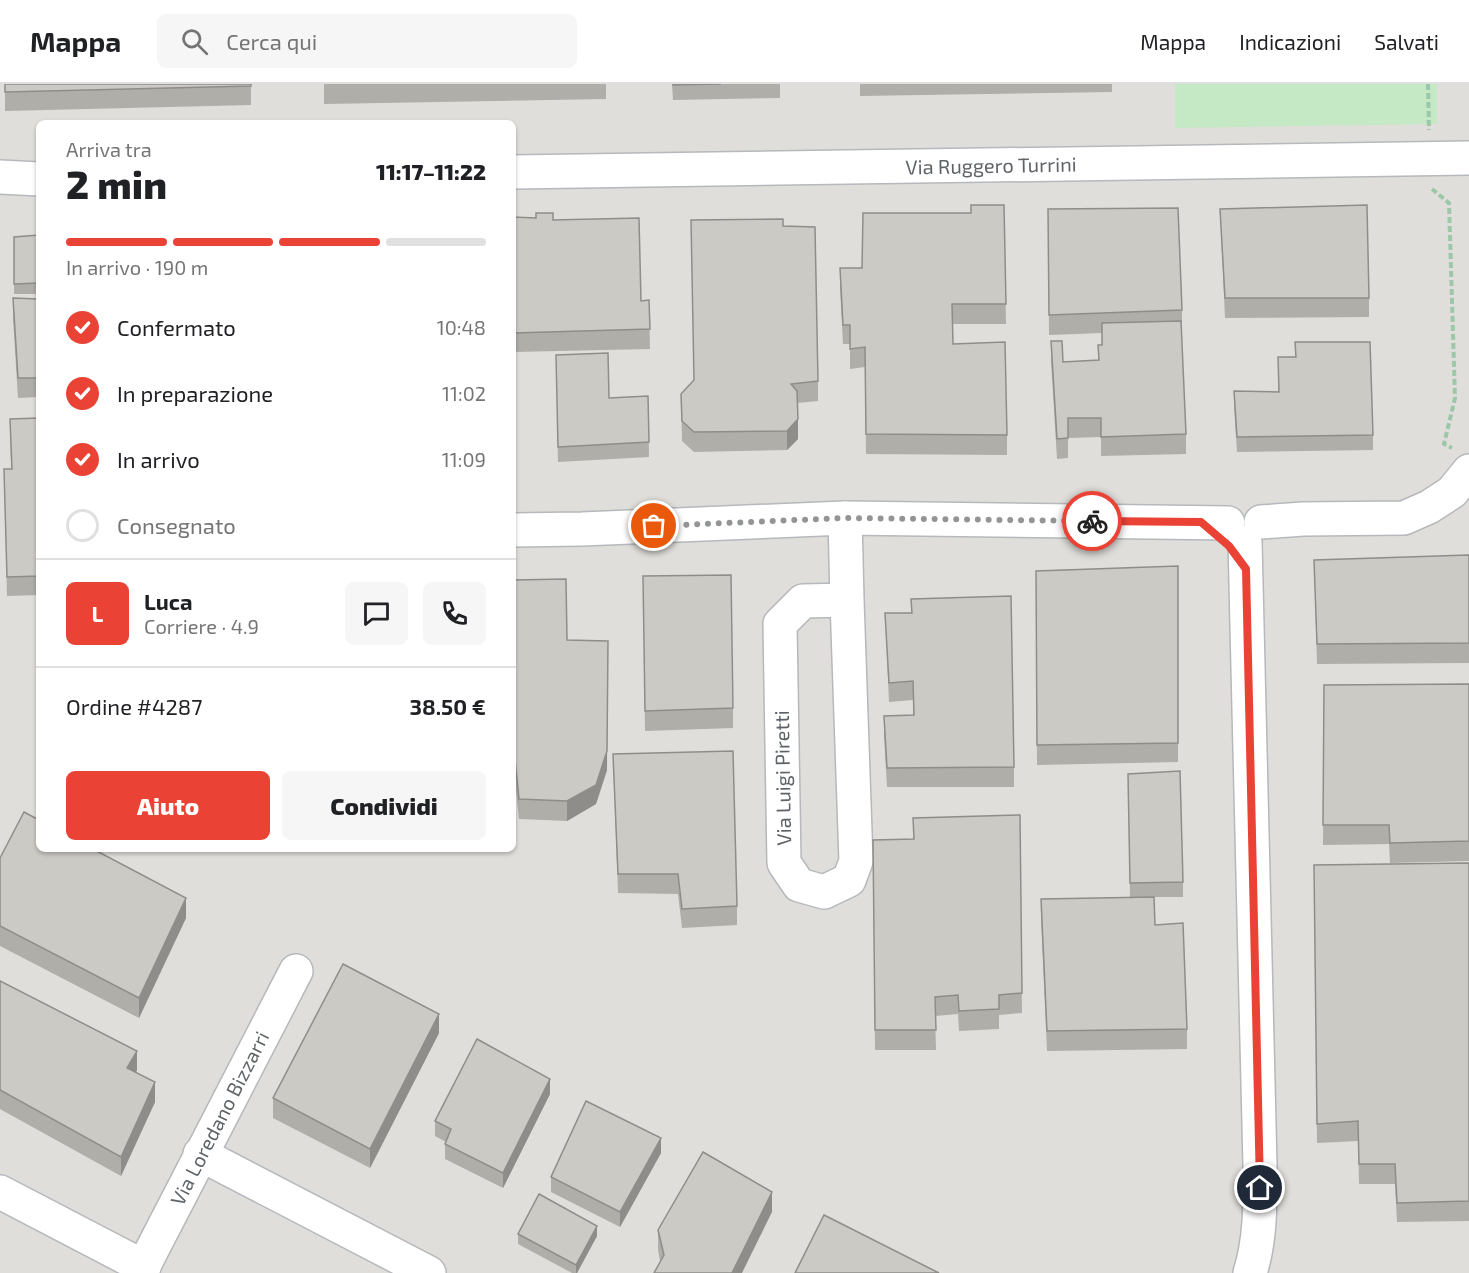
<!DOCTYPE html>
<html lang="it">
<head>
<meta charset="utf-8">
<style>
	body { margin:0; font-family:"Exo 2",sans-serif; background:#f6f6f6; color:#202124; height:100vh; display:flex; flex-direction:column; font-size:22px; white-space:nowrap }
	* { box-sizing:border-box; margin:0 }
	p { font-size:20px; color:#757577 }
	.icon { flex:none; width:33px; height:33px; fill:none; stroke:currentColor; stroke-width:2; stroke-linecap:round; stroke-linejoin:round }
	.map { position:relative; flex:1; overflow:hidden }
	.side { position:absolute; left:36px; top:36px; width:480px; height:732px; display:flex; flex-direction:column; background:#fff; border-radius:9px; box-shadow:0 2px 4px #0004 }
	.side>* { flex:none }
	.pin { position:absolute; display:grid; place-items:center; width:51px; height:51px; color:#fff; margin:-26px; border:3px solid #fff; border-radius:50%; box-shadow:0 2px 6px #0007 }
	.courier { position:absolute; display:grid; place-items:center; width:60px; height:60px; margin:-30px; border:4px solid #ea4335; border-radius:50%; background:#fff; color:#222; box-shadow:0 2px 8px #0007 }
	.head em { font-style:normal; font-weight:800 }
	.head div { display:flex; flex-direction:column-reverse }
	.head { display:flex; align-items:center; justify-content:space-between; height:102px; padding:0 30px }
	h1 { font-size:39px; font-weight:800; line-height:45px }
	.bar { display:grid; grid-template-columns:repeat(4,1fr); gap:9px 6px; align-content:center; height:72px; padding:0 30px }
	.bar i { height:8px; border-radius:4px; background:#e0e0e0 }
	.bar .on { background:#ea4335 }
	.bar p { grid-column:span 4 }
	.line { display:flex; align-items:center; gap:15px; padding:0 30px; border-top:2px solid #e0e0e0 }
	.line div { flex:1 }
	.round { display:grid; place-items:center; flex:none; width:63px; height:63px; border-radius:9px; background:#f6f6f6 }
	ol { padding:0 30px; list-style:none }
	li { display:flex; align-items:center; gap:18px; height:66px }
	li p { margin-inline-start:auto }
	li .icon { padding:6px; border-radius:50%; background:#ea4335; color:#fff; stroke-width:4 }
	li:last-child { color:#757577 }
	li i { width:33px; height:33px; border:3px solid #e0e0e0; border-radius:50% }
	.primary-button { display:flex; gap:12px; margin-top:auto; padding:12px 30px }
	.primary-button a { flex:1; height:69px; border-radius:9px; background:#ea4335; color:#fff; font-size:24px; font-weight:800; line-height:69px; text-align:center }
	.primary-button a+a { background:#f6f6f6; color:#202124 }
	header { display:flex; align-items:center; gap:36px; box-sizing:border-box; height:84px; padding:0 30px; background:#fff; border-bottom:2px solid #e0e0e0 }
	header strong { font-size:28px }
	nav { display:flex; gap:33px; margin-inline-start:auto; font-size:21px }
	.search { width:420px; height:54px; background:#f6f6f6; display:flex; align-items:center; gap:15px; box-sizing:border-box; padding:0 21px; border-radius:9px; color:#757577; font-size:22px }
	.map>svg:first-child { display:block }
	.industrial { fill:#e0deda; fill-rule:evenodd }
	.green { fill:#c5e8c5 }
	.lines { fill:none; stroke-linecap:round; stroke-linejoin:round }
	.minor-casing { stroke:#b5b8bc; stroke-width:36 }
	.path { stroke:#9cc7a9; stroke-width:4; stroke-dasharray:6 3; stroke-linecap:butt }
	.minor { stroke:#fff; stroke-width:33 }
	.wall { fill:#afaea9 }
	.shaded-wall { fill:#8f8d8a }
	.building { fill:#cccac5; stroke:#8f8d8a; stroke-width:1.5 }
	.done { stroke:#929495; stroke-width:6; stroke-dasharray:0 10.8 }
	.route { stroke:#ea4335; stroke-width:8 }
	.labels { text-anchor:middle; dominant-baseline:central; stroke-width:5; stroke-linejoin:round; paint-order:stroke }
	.street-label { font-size:20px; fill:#5f6368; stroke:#fff }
</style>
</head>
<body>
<header>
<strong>Mappa</strong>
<div class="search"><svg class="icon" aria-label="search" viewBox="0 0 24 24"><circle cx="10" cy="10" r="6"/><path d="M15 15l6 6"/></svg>Cerca qui</div>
<nav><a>Mappa</a><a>Indicazioni</a><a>Salvati</a></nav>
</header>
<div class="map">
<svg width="1469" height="1189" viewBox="0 0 1469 1189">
	<rect width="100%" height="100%" fill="#f1efe8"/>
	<path class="industrial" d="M0,0h1469v1189h-1469zM39,39h474v726h-474z"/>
	<path class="green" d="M1175,0h262v40l-262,4z"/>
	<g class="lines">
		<g class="minor-casing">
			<g id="minor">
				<path d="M513,88l956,-14"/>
				<path d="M0,93l39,2"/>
				<path d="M845,434l2,82 -44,1 -23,23 4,239 15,22 25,7 25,-12 7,-19 -9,-261"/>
				<path d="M1261,438l42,-3 101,-1 25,-11 23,-15 17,-21"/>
				<path d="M513,446l69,-1 263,-11 383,5"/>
				<path d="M1245,458l15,624c0,36 1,72 -10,107"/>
				<path d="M200,1070l229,119"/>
				<path d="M0,1108l144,75"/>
				<path d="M140,1189l156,-302"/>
			</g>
		</g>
		<g class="path">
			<path d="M1428,0l1,46"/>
			<path d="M1432,105l17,14 6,195 -11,46 8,4"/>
		</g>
		<use href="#minor" class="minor"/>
	</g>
	<g class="wall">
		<path d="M5,0h246v21l-246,6z"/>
		<path d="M324,0h282v15l-282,5z"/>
		<path d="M672,0h108v14l-107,2z"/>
		<path d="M860,0h252v8l-252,4z"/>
		<path d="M1004,121l2,119h-53v20l54,91v20l-141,-1 -1,-87 -15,2v-25h-7l-3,-56v-20h22l109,-55z"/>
		<path d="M1048,125l134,101v19h-1l5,105v20l-85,2v-19l-33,1v20l-11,1 -6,-98v-20l12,21 35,-2v-15h4v-12l-53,2z"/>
		<path d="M1220,125l149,89v19l-144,1z"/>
		<path d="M513,133l23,1 17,2 88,81 8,-1 1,49 -137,3z"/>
		<path d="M783,142l35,155v20l-21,2 1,36 -11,11 -93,2 -12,-11 -1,-47 12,-13z"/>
		<path d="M39,151v59h-25v-57z"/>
		<path d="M13,214l26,1v98l-21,1 -5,-80z"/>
		<path d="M1295,258l78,93v15l-136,2 -3,-46v-15l44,1v-35h17z"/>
		<path d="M556,271l53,43 39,-2 1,61 -91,5z"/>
		<path d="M39,334v177l-32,1 -3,-127h7l-1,-50z"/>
		<path d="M1469,471v108l-152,1 -3,-104z"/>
		<path d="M1178,482v196l-141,3 -1,-194z"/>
		<path d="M643,492l90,132v20l-88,3z"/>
		<path d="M513,496l54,60 40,130 -11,34 -29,17 -48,-2 -5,-49h-1z"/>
		<path d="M911,515l103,168v20h-127l-3,-52v-19l29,-1v-15l-24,2 -4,-89h26z"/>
		<path d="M1469,600v177l-79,2 -1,-19 -66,1 1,-160z"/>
		<path d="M613,670l124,152v19l-55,3 -4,-34 -60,-1z"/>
		<path d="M1128,690l55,108v15h-29l1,28 32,104v20l-140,2 -6,-133v-19l89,-1z"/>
		<path d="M1020,731l2,198 -23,2v14l-40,2 -1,-17 -23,2 1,34h-61l-2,-210 40,-1v-21z"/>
		<path d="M0,774l186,60 -47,100 -139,-72z"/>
		<path d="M1469,779v358l-72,1 -2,-38h-36l-1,-43 -41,2 -3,-278z"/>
		<path d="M0,897l137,89 -1,3 19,29 -34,74 -121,-67z"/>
		<path d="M439,949l-69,135 -97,-50v-20z"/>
		<path d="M550,1010l-47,94 -58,-29v-15l1,-2 -11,-6v-15z"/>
		<path d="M661,1069l-41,74 -69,-35v-15z"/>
		<path d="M772,1128l-112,49 -2,-11v-20z"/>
		<path d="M518,1150l79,2 -20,37h-5l-54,-29z"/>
	</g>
	<g class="shaded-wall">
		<path d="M798,335v20l-11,11v-19z"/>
		<path d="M608,557l-1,129 -11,34 -29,17v-20z"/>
		<path d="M186,814v20l-47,100v-20z"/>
		<path d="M439,930v19l-69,135v-19z"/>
		<path d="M137,967v19l-10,17v-19z"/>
		<path d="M550,995v15l-47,94v-15z"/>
		<path d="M155,998v20l-34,74v-19z"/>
		<path d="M661,1054v15l-41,74v-15z"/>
		<path d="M772,1108v20l-30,61h-10z"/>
		<path d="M597,1142v10l-20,37h-1v-8z"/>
	</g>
	<g class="building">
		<path d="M5,0h246v2l-246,6z"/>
		<path d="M673,0h48l-48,1z"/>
		<path d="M971,121h33l2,99h-54l1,40 52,-2 2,93 -141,-1 -1,-87 -15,2v-24h-7l-3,-57h22l1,-55h108z"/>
		<path d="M1367,121l2,93h-144l-5,-89z"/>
		<path d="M1178,124l4,102 -133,5 -1,-106z"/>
		<path d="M536,129h17v7l86,-2 2,83 8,-1 1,29 -137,4v-116l23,1z"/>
		<path d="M783,135v7l32,1 3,154 -27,3 6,7 1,28 -11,12 -93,1 -12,-11 -1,-27 13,-14 -3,-160z"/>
		<path d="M39,151v48l-25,1v-47z"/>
		<path d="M13,214l26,1v79h-21z"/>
		<path d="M1181,237l5,113 -85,3v-19h-33v20l-11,1 -6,-98h11l1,21 36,-2 -1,-15h4v-22z"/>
		<path d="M1295,258h75l3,93 -136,2 -3,-46 45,1 -1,-35h18z"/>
		<path d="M608,269l1,45 39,-2 1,46 -91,5 -2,-92z"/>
		<path d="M39,334v158l-32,1 -3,-108h8l-2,-50z"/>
		<path d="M1469,471v88l-152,1 -3,-84z"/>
		<path d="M1178,482v177l-141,2 -1,-174z"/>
		<path d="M731,491l2,133 -88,3 -2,-135z"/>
		<path d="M566,495l1,61 41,1 -1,110 -11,34 -29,16 -48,-2 -5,-49h-1v-170z"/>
		<path d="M1011,512l3,171 -127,1 -3,-52 30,-1 -1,-34 -24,2 -4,-70h27l-1,-14z"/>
		<path d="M1469,600v157l-79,2 -1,-18h-66l1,-140z"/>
		<path d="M733,667l4,155 -55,3 -4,-35h-60l-5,-120z"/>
		<path d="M1180,687l3,111 -53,1 -2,-109z"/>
		<path d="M24,728l15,8v29h54l93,49 -47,100 -139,-72v-68z"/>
		<path d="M1020,731l2,178 -23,2v14l-40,2 -1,-16 -23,2 1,33h-61l-2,-190 41,-1 -1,-21z"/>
		<path d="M1469,779v338l-72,2 -2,-39h-36l-1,-43 -41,3 -3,-259z"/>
		<path d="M1154,813l1,28 28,-2 4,106 -140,2 -6,-132z"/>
		<path d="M343,880l96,50 -69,135 -97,-51z"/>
		<path d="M0,897l137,70 -10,17 28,14 -34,75 -121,-67z"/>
		<path d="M477,955l73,40 -47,94 -58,-29 6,-15 -16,-8z"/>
		<path d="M586,1017l75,37 -41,74 -69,-35z"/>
		<path d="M703,1068l69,40 -40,81h-78l10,-18 -6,-25z"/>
		<path d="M539,1110l58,32 -21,39 -58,-31z"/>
		<path d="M824,1131l115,58h-144z"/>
	</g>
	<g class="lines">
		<path class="done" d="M654,442l191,-8 247,3"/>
		<path class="route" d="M1092,437l109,1 28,24 17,23 14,619"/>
	</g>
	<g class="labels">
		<g class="street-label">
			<text transform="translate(991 81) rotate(-1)">Via Ruggero Turrini</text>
			<text transform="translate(782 694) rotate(-91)">Via Luigi Piretti</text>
			<text transform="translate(219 1034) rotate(-63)">Via Loredano Bizzarri</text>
		</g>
	</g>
</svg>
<div class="pin" style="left:654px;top:442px;background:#ea580c"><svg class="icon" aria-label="bag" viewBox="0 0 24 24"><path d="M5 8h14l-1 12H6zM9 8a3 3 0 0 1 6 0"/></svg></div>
<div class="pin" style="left:1260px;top:1104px;background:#1f2937"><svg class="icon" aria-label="home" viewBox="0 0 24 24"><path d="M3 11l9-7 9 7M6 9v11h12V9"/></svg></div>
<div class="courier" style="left:1092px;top:437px"><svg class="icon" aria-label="bike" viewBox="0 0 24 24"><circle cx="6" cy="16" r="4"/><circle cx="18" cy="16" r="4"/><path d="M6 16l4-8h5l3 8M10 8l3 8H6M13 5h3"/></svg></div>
<section class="side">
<div class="head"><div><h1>2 min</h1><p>Arriva tra</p></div><em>11:17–11:22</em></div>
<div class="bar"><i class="on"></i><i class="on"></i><i class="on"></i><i></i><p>In arrivo · 190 m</p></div>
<ol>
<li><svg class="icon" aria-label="check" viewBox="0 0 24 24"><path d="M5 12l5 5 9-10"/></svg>Confermato<p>10:48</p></li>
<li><svg class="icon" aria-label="check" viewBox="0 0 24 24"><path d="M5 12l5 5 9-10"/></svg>In preparazione<p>11:02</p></li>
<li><svg class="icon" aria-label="check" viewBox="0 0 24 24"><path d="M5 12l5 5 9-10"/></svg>In arrivo<p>11:09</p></li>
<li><i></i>Consegnato</li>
</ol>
<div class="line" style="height:108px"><b class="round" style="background:#ea4335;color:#fff">L</b><div><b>Luca</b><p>Corriere · 4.9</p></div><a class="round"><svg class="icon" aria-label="chat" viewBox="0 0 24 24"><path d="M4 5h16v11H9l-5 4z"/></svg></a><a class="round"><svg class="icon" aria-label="phone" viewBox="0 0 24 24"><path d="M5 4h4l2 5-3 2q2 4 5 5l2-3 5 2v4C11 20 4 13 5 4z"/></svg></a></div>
<div class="line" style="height:78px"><div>Ordine #4287</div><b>38.50 €</b></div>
<div class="primary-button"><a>Aiuto</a><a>Condividi</a></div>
</section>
</div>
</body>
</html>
